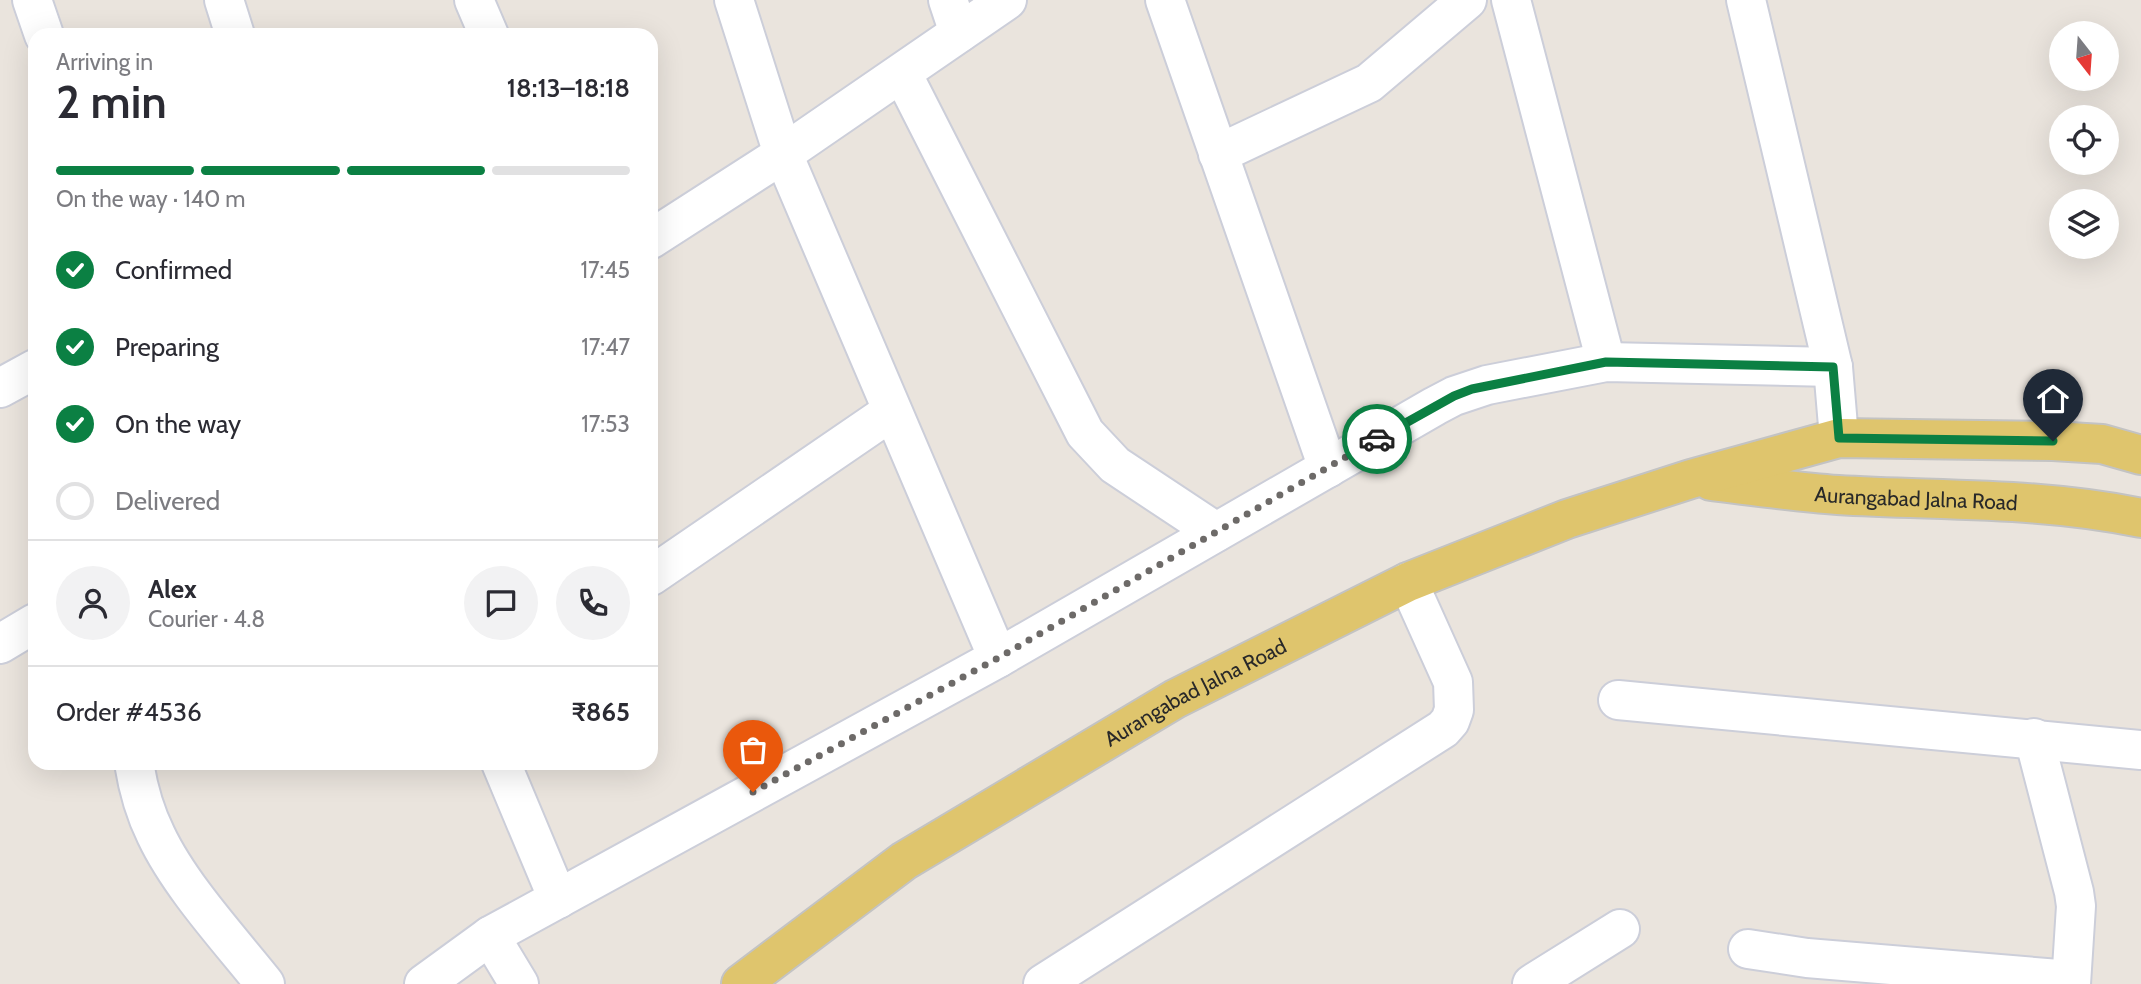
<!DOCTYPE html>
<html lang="en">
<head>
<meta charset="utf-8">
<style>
	body { margin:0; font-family:Cabin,sans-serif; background:#f2f2f3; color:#2b2b33; height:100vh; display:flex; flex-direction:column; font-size:26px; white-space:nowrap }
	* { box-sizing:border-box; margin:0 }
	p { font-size:23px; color:#7c7c81 }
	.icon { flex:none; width:38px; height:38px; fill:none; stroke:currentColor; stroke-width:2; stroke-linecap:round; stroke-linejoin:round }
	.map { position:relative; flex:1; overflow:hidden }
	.drawer { position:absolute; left:28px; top:28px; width:630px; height:742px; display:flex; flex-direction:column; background:#fff; border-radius:21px; box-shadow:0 7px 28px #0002 }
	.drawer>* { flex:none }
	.needle { width:46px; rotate:163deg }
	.controls { position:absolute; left:2049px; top:21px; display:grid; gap:14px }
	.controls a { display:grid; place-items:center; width:70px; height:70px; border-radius:50%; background:#fff; box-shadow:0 7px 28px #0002; font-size:35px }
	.pin { position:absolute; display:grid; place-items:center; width:60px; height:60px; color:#fff; margin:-72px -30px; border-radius:50% 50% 50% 0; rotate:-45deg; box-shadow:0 0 7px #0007 }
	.pin .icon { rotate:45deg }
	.courier { position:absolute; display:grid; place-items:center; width:70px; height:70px; margin:-35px; border:5px solid #0b8043; border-radius:50%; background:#fff; color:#222; box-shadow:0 2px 9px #0007 }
	.head em { font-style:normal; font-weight:600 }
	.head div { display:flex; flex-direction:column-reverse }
	.head { display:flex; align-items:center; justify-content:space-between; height:119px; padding:0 28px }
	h1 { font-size:46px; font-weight:600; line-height:52px }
	.bar { display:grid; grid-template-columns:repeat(4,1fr); gap:10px 7px; align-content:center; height:84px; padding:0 28px }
	.bar i { height:9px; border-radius:5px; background:#e1e1e2 }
	.bar .selected { background:#0b8043 }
	.bar p { grid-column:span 4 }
	.line { display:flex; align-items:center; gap:18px; padding:0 28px; border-top:2px solid #e1e1e2 }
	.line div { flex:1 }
	.round { display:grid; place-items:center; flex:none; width:74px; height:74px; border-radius:37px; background:#f2f2f3 }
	ol { padding:0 28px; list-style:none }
	li { display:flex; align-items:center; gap:21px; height:77px }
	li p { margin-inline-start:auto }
	li .icon { padding:7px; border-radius:50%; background:#0b8043; color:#fff; stroke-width:4 }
	li:last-child { color:#7c7c81 }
	li i { width:38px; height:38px; border:4px solid #e1e1e2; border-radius:50% }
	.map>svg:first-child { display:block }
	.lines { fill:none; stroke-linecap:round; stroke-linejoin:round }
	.minor-casing { stroke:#ccced9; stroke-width:42 }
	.primary-casing { stroke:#c3c3c3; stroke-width:42 }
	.minor { stroke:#fff; stroke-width:38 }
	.primary { stroke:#dfc56d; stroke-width:38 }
	.done { stroke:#6d6a68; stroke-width:7; stroke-dasharray:0 12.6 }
	.route { stroke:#0b8043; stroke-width:9 }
	.labels { text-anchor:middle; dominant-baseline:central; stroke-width:7; stroke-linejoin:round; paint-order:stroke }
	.street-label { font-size:21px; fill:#292929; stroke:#fff }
</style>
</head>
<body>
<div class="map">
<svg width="2141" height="984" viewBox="0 0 2141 984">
	<rect width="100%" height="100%" fill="#eae4dd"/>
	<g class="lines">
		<g class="minor-casing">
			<g id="minor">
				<path d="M32,0l12,35"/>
				<path d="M224,0l11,35"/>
				<path d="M474,0l15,35"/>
				<path d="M948,0l11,33"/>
				<path d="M1165,0l163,468"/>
				<path d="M1511,0l95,362"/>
				<path d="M1746,0l87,367 6,71"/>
				<path d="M902,73l183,360 30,32 101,67"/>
				<path d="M1218,154l151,-71 98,-83"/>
				<path d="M651,239l132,-85 -49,-154"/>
				<path d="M0,388l35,-19"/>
				<path d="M651,576l241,-165"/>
				<path d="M0,644l35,-21"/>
				<path d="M998,658l437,-252 19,-10 33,-11 119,-23 227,5"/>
				<path d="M1618,700l523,50"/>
				<path d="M2034,738l40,154 2,14 -5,78"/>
				<path d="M134,763c4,25 11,50 22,72 24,51 74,105 109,149"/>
				<path d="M501,763l57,136"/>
				<path d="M1748,949l59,9 264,22"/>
				<path d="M424,984l66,-48"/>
				<path d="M519,984l-29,-48 508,-278 -215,-504 224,-154"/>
				<path d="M1043,984l400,-255 7,-8 4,-11 -1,-28 -45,-100"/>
				<path d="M1532,984l88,-55"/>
			</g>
		</g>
		<g class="primary-casing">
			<g id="primary">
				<path id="s1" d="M1711,481c42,5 85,11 127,14 101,6 204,2 303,23"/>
				<path id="s2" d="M741,984l163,-123 271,-162 233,-117 159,-63 124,-40 148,-41 214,3 49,3 39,11"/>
			</g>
		</g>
		<use href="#minor" class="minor"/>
		<use href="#primary" class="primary"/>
	</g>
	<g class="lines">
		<path class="done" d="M753,792l245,-134 379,-219"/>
		<path class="route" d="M1377,439l77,-43 18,-7 134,-27 227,5 6,71 214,3"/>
	</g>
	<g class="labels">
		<g class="street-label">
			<text stroke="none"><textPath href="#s1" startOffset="206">Aurangabad Jalna Road</textPath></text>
			<text stroke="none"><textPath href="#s2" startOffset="541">Aurangabad Jalna Road</textPath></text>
		</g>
	</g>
</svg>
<div class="controls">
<a><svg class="needle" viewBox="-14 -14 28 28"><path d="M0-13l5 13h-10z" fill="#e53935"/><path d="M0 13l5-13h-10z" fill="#7c7c81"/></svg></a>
<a><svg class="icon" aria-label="locate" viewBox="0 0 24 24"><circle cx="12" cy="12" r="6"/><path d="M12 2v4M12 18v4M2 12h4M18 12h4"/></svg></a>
<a><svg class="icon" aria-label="layers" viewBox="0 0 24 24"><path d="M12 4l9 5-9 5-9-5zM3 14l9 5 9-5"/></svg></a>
</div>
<div class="pin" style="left:753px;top:792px;background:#ea580c"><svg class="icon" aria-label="bag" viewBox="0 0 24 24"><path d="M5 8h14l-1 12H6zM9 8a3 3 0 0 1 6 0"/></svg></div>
<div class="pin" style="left:2053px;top:441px;background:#1f2937"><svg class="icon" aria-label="home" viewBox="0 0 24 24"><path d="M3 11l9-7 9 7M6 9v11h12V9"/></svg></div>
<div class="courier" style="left:1377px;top:439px"><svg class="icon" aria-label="car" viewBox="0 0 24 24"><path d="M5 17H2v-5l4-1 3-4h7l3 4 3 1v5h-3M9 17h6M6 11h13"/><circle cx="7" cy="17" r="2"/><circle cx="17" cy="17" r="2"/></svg></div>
<section class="drawer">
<div class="head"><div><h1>2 min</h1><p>Arriving in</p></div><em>18:13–18:18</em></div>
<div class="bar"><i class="selected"></i><i class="selected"></i><i class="selected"></i><i></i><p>On the way · 140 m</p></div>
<ol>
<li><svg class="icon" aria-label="check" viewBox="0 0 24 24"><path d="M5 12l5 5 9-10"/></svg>Confirmed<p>17:45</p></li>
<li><svg class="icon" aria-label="check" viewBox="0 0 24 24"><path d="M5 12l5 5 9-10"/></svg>Preparing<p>17:47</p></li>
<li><svg class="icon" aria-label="check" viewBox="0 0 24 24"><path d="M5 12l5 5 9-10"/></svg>On the way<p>17:53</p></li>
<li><i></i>Delivered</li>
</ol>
<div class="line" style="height:126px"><a class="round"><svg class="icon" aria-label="person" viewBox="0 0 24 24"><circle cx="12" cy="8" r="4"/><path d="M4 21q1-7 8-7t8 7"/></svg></a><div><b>Alex</b><p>Courier · 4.8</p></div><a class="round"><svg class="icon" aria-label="chat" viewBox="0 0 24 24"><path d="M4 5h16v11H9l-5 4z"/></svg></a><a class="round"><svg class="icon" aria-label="phone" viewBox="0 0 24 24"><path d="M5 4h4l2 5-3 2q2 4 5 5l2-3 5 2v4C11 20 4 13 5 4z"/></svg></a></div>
<div class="line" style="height:91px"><div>Order #4536</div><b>₹865</b></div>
</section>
</div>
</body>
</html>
